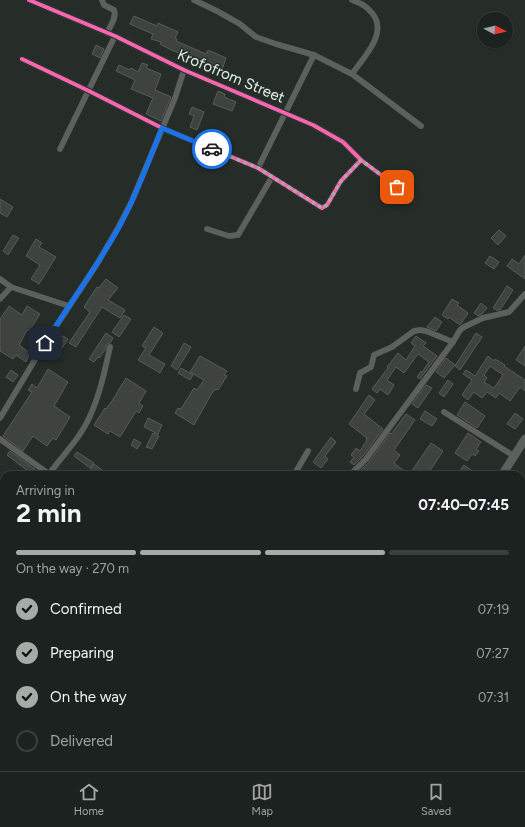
<!DOCTYPE html>
<html lang="en">
<head>
<meta charset="utf-8">
<style>
	body { margin:0; font-family:Figtree,sans-serif; background:#292f2c; color:#f1f3f6; height:100vh; display:flex; flex-direction:column; font-size:15px; white-space:nowrap }
	* { box-sizing:border-box; margin:0 }
	p { font-size:13px; color:#a0a4a4 }
	.icon { flex:none; width:22px; height:22px; fill:none; stroke:currentColor; stroke-width:2; stroke-linecap:round; stroke-linejoin:round }
	.map { position:relative; flex:1; overflow:hidden }
	.side { position:absolute; left:0px; top:471px; width:525px; height:300px; display:flex; flex-direction:column; background:#1c221f; border-radius:12px 12px 0 0; box-shadow:0 1px 3px #0004,0 0 0 1px #3a3f3d }
	.side>* { flex:none }
	.needle { width:26px; rotate:97deg }
	.tools { position:absolute; left:477px; top:12px; display:grid; gap:8px }
	.tools a { display:grid; place-items:center; width:36px; height:36px; border-radius:50%; background:#1c221f; box-shadow:0 1px 3px #0004,0 0 0 1px #3a3f3d; font-size:20px }
	.pin { position:absolute; display:grid; place-items:center; width:34px; height:34px; color:#fff; margin:-17px; border-radius:8px; box-shadow:0 2px 6px #0006 }
	.courier { position:absolute; display:grid; place-items:center; width:40px; height:40px; margin:-20px; border:3px solid #1a73e8; border-radius:50%; background:#fff; color:#222; box-shadow:0 1px 5px #0007 }
	.overview em { font-style:normal; font-weight:700 }
	.overview div { display:flex; flex-direction:column-reverse }
	.overview { display:flex; align-items:center; justify-content:space-between; height:68px; padding:0 16px }
	h1 { font-size:26px; font-weight:700; line-height:30px }
	.bar { display:grid; grid-template-columns:repeat(4,1fr); gap:6px 4px; align-content:center; height:48px; padding:0 16px }
	.bar i { height:5px; border-radius:3px; background:#3a3f3d }
	.bar .current { background:#a3aca6 }
	.bar p { grid-column:span 4 }
	ol { padding:0 16px; list-style:none }
	li { display:flex; align-items:center; gap:12px; height:44px }
	li p { margin-inline-start:auto }
	li .icon { padding:4px; border-radius:50%; background:#a3aca6; color:#111; stroke-width:4 }
	li:last-child { color:#a0a4a4 }
	li i { width:22px; height:22px; border:2px solid #3a3f3d; border-radius:50% }
	.tabs { display:flex; justify-content:space-around; align-items:center; height:56px; border-top:1px solid #3a3f3d; background:#1c221f; font-size:11px; color:#a0a4a4 }
	.tabs a { display:grid; justify-items:center; gap:2px }
	.tabs .current { color:#a3aca6 }
	.map>svg:first-child { display:block }
	.building { fill:#3e4340; stroke:#565c58; fill-rule:evenodd }
	.lines { fill:none; stroke-linecap:round; stroke-linejoin:round }
	.street-casing { stroke:#424945; stroke-width:6 }
	.secondary-casing { stroke:#424945; stroke-width:9 }
	.street { stroke:#5c615e; stroke-width:5.5 }
	.secondary { stroke:#5c615e; stroke-width:8 }
	.cycleway-casing { stroke:#233028; stroke-width:6 }
	.cycleway { stroke:#f766af; stroke-width:4 }
	.done { stroke:#a3aca6; stroke-width:4; stroke-dasharray:0 7.2 }
	.route { stroke:#1a73e8; stroke-width:5 }
	.labels { text-anchor:middle; dominant-baseline:central; stroke-width:3; stroke-linejoin:round; paint-order:stroke }
	.street-label { font-size:15px; fill:#e7f0ea; stroke:#233028 }
</style>
</head>
<body>
<div class="map">
<svg width="525" height="771" viewBox="0 0 525 771">
	<rect width="100%" height="100%" fill="#262d29"/>
	<g class="building">
		<path d="M134,16l23,10 1,-3 20,9 -3,6 2,1 -1,2 30,13 2,-4 18,8 -4,12 -51,-20 -11,-6 1,-2 -10,-3 2,-5 -23,-10z"/>
		<path d="M96,45l8,4 -4,9 -8,-4z"/>
		<path d="M142,63l6,2 -2,3 15,6 -6,16 16,7 -10,24 -15,-7 7,-16 -22,-9 4,-9 -19,-9 3,-6 11,5 1,-2 7,4z"/>
		<path d="M218,91l7,3 -1,3 12,5 -4,9 -19,-7z"/>
		<path d="M192,107l12,5 -7,18 -7,-3 4,-11 -5,-2z"/>
		<path d="M0,199l13,8 -6,10 -7,-4z"/>
		<path d="M499,230l7,6 -8,9 -7,-7z"/>
		<path d="M13,235l6,3 -11,17 -5,-4z"/>
		<path d="M36,239l6,4 -3,4 17,10 -17,27 -8,-5 9,-14 -14,-9z"/>
		<path d="M525,255v24l-18,-13 5,-7 7,5z"/>
		<path d="M490,256l9,6 -5,7 -9,-6z"/>
		<path d="M106,279l12,9 -10,12 17,10 -5,8 -18,-11 -26,40 -7,-4 21,-31 -6,-5 13,-20 2,1z"/>
		<path d="M507,286l6,4 -13,20h-3l-4,-2z"/>
		<path d="M452,299l7,4 -2,2 11,8 -8,12 -11,-8 -1,2 -6,-4z"/>
		<path d="M481,303l6,5 -5,6 -4,2 -4,-3z"/>
		<path d="M9,306l13,9 5,-9 13,8 -11,17 -2,-1 -8,15 11,8 -4,9 -10,-7 -3,4 -13,-8v-32z"/>
		<path d="M124,315l7,4 -12,18 -7,-5z"/>
		<path d="M435,317l7,5 -6,9 -9,-4z"/>
		<path d="M154,327l9,6 -14,22 16,9 -5,9 -22,-13 8,-12 -4,-2z"/>
		<path d="M106,333l7,5 -3,5 -3,1 -2,6 -6,8 -1,-1 -4,5 -5,-3z"/>
		<path d="M476,333l6,4 -22,33 -5,-4z"/>
		<path d="M61,335l7,4 -10,15 -5,-3z"/>
		<path d="M416,336l10,7 -3,3 14,10 -17,23 -3,-2 4,-6 1,1 7,-10 -11,-8 -14,19 -8,-6 -9,13 7,5 -6,10 -8,-6 -3,4 -5,-4 16,-21 -1,-1 11,-14 8,7 9,-14 -4,-3z"/>
		<path d="M184,343l7,4 -14,23 -6,-4z"/>
		<path d="M525,346v20l-9,-6z"/>
		<path d="M200,356l27,15 -3,4 3,1 -9,14 -2,-1 -2,2h-1l-19,34 -19,-12 3,-5 3,1 13,-21 3,2 7,-10 -14,-8z"/>
		<path d="M488,356l6,5 1,-2 10,6 -1,1 21,14v11l-5,-4 -10,14 -11,-8 -3,5 -9,-6 -5,6 -8,-6 -6,8 -6,-5 10,-15 -9,-6 3,-4 9,6zM490,366l13,9 -9,13 -10,-6 3,-4 -3,-3z"/>
		<path d="M446,358l9,7 -11,13 -8,-6z"/>
		<path d="M181,368l12,7 -3,5 -12,-7z"/>
		<path d="M48,369l20,13 -14,24 16,11 -14,23 -3,-2 -6,8 -14,-10 -10,15 -20,-15 29,-44 -4,-2 4,-6 5,4z"/>
		<path d="M11,370l7,5 -5,7 -7,-5z"/>
		<path d="M126,378l20,13 -7,12 4,3 -4,7 -3,-2 -16,26 -10,-6 -2,3 -14,-9 11,-17 1,1 6,-8z"/>
		<path d="M448,380l5,4 -9,13 -5,-4z"/>
		<path d="M426,385l6,3 -14,20 -6,-4z"/>
		<path d="M369,395l6,5 -11,14 19,15 -20,27 -9,9 -4,-3 4,-5 -3,-2 5,-7 4,3 7,-11 -1,-1 1,-1 -18,-14z"/>
		<path d="M465,402l20,14 -8,12 -20,-13z"/>
		<path d="M425,411l12,8 -5,7 -12,-7z"/>
		<path d="M515,413l8,6 -8,10 -8,-5z"/>
		<path d="M406,414l9,6 -21,30 6,5 -6,8 15,12 22,-32 12,8 -16,24h-66l2,-4 -2,-1 8,-8 21,-29 1,1z"/>
		<path d="M148,418l14,7 -4,9 -14,-7z"/>
		<path d="M153,433l6,3 -7,13 -6,-2z"/>
		<path d="M468,433l13,9 -5,7 3,2 -4,5 -3,-2 -5,7 -12,-8z"/>
		<path d="M331,437l5,5 -11,14 3,3 -7,9 -8,-6z"/>
		<path d="M134,439l7,4 -4,6 -6,-4z"/>
		<path d="M10,451l25,18 -3,5 -25,-19z"/>
		<path d="M77,452l17,11 -4,5 -16,-12z"/>
		<path d="M94,464l8,6 -4,5h-11z"/>
		<path d="M464,465l14,10h-16l-3,-2z"/>
	</g>
	<g class="lines">
		<g class="street-casing">
			<g id="street">
				<path d="M29,0l86,36 69,34 129,55 30,17 18,18 48,36"/>
				<path d="M102,0l2,5 10,5c3,8 -4,16 -7,23"/>
				<path d="M194,0l23,11 23,13 16,13 20,7 38,11 38,19 69,52"/>
				<path d="M352,0c10,4 13,5 20,13 17,20 -9,45 -20,61"/>
				<path d="M22,59l67,32 73,37 96,40 64,40 5,-3 14,-24 20,-21"/>
				<path d="M60,149l55,-113"/>
				<path d="M258,168l56,-113"/>
				<path d="M207,229l22,7 9,-1 34,-58"/>
				<path d="M0,279l11,8 58,19"/>
				<path d="M0,299l11,-12"/>
				<path d="M356,389l4,-16 11,-6 3,-12 18,-8 22,-16 6,-1 6,1 27,11"/>
				<path d="M444,412l70,44"/>
				<path d="M0,418l45,-75 52,-79 21,-36 13,-25 44,-105 9,-28"/>
				<path d="M0,439l49,35 -1,1"/>
				<path d="M49,474c14,-19 32,-37 41,-58 10,-22 15,-46 20,-69"/>
				<path d="M294,475l14,-24"/>
				<path d="M350,475l16,-16 87,-117 7,-12 4,-3 19,-9 26,-6 16,-18"/>
				<path d="M521,524l4,3"/>
				<path d="M0,536l4,-5"/>
				<path d="M0,540l4,4"/>
				<path d="M521,552l4,-6"/>
				<path d="M521,570l4,2"/>
				<path d="M139,767l1,4"/>
				<path d="M187,771l3,-4"/>
			</g>
		</g>
		<g class="secondary-casing">
			<g id="secondary">
				<path d="M502,475l23,-36"/>
				<path d="M297,771l2,-4"/>
			</g>
		</g>
		<use href="#street" class="street"/>
		<use href="#secondary" class="secondary"/>
		<g class="cycleway-casing">
			<g id="cycleway">
				<path d="M29,0l86,36 69,34 129,55 30,17 18,18 48,36"/>
				<path d="M22,59l67,32 73,37 96,40 64,40 5,-3 14,-24 20,-21"/>
			</g>
		</g>
		<use href="#cycleway" class="cycleway"/>
	</g>
	<g class="lines">
		<path class="done" d="M212,149l46,19 64,40 5,-3 14,-24 20,-21 36,27"/>
		<path class="route" d="M45,343c24,-38 51,-75 73,-114 18,-32 30,-67 44,-101l50,21"/>
	</g>
	<g class="labels">
		<g class="street-label">
			<text transform="translate(231 76) rotate(23)">Krofofrom Street</text>
		</g>
	</g>
</svg>
<div class="tools">
<a><svg class="needle" viewBox="-14 -14 28 28"><path d="M0-13l5 13h-10z" fill="#e53935"/><path d="M0 13l5-13h-10z" fill="#a0a4a4"/></svg></a>
</div>
<div class="pin" style="left:397px;top:187px;background:#ea580c"><svg class="icon" aria-label="bag" viewBox="0 0 24 24"><path d="M5 8h14l-1 12H6zM9 8a3 3 0 0 1 6 0"/></svg></div>
<div class="pin" style="left:45px;top:343px;background:#1f2937"><svg class="icon" aria-label="home" viewBox="0 0 24 24"><path d="M3 11l9-7 9 7M6 9v11h12V9"/></svg></div>
<div class="courier" style="left:212px;top:149px"><svg class="icon" aria-label="car" viewBox="0 0 24 24"><path d="M5 17H2v-5l4-1 3-4h7l3 4 3 1v5h-3M9 17h6M6 11h13"/><circle cx="7" cy="17" r="2"/><circle cx="17" cy="17" r="2"/></svg></div>
<section class="side">
<div class="overview"><div><h1>2 min</h1><p>Arriving in</p></div><em>07:40–07:45</em></div>
<div class="bar"><i class="current"></i><i class="current"></i><i class="current"></i><i></i><p>On the way · 270 m</p></div>
<ol>
<li><svg class="icon" aria-label="check" viewBox="0 0 24 24"><path d="M5 12l5 5 9-10"/></svg>Confirmed<p>07:19</p></li>
<li><svg class="icon" aria-label="check" viewBox="0 0 24 24"><path d="M5 12l5 5 9-10"/></svg>Preparing<p>07:27</p></li>
<li><svg class="icon" aria-label="check" viewBox="0 0 24 24"><path d="M5 12l5 5 9-10"/></svg>On the way<p>07:31</p></li>
<li><i></i>Delivered</li>
</ol>
</section>
</div>
<nav class="tabs">
<a class="current"><svg class="icon" aria-label="home" viewBox="0 0 24 24"><path d="M3 11l9-7 9 7M6 9v11h12V9"/></svg>Home</a>
<a><svg class="icon" aria-label="map" viewBox="0 0 24 24"><path d="M3 6l6-2 6 2 6-2v14l-6 2-6-2-6 2zM9 4v14M15 6v14"/></svg>Map</a>
<a><svg class="icon" aria-label="saved" viewBox="0 0 24 24"><path d="M7 4h10v16l-5-4-5 4z"/></svg>Saved</a>
</nav>
</body>
</html>
